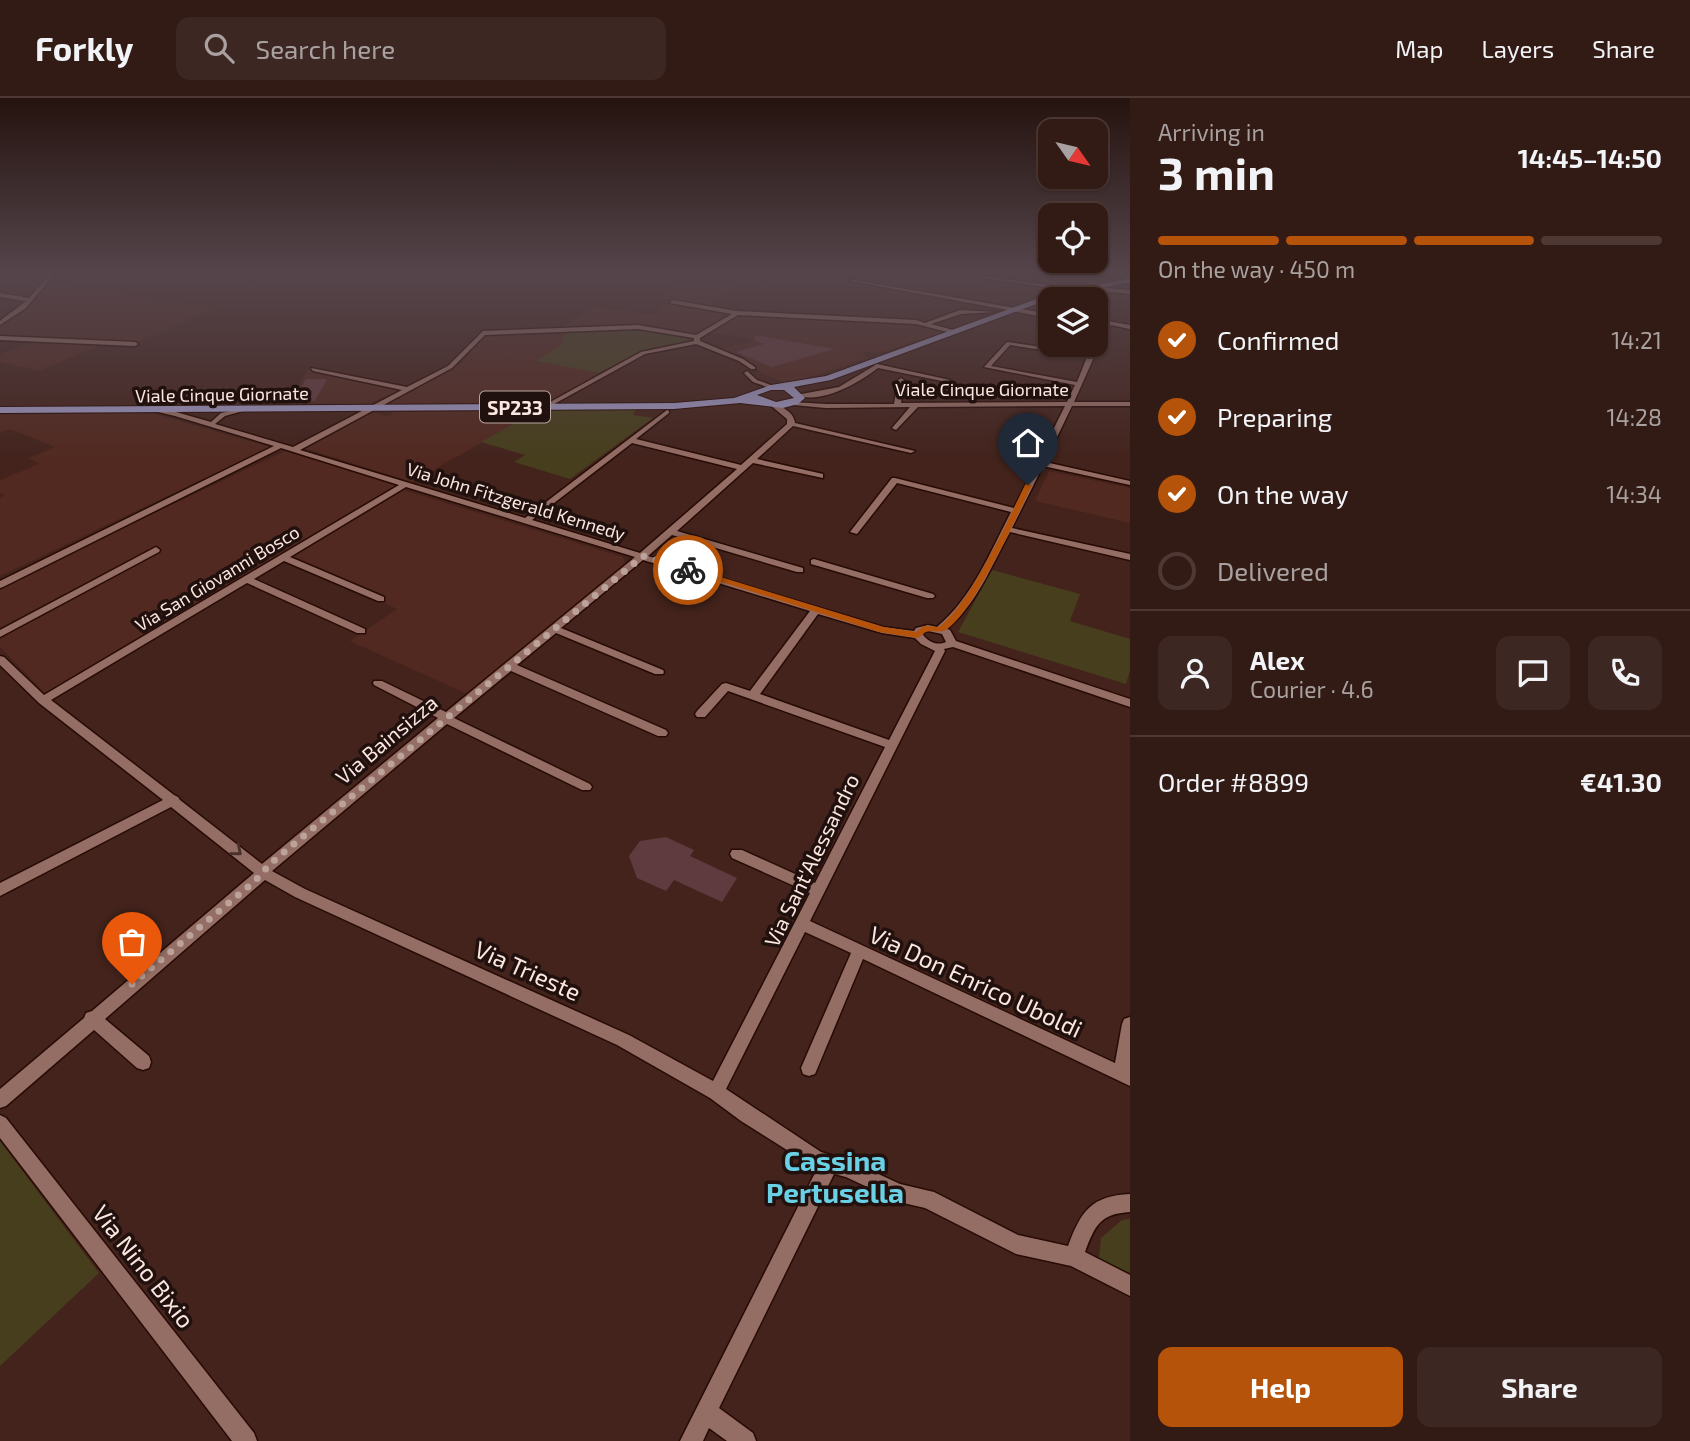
<!DOCTYPE html>
<html lang="en">
<head>
<meta charset="utf-8">
<style>
	body { margin:0; font-family:"Exo 2",sans-serif; background:#3d2722; color:#f1f3f6; height:100vh; display:flex; flex-direction:column; font-size:26px; white-space:nowrap }
	* { box-sizing:border-box; margin:0 }
	p { font-size:23px; color:#a8a1a0 }
	.icon { flex:none; width:38px; height:38px; fill:none; stroke:currentColor; stroke-width:2; stroke-linecap:round; stroke-linejoin:round }
	.map { position:relative; flex:1; overflow:hidden }
	.details { display:flex; flex-direction:column; background:#321a15; width:560px }
	.details>* { flex:none }
	.needle { width:46px; rotate:124deg }
	.tools { position:absolute; left:1038px; top:21px; display:grid; gap:14px }
	.tools a { display:grid; place-items:center; width:70px; height:70px; border-radius:14px; background:#321a15; box-shadow:0 2px 5px #0004,0 0 0 2px #4d3834; font-size:35px }
	.pin { position:absolute; display:grid; place-items:center; width:60px; height:60px; color:#fff; margin:-72px -30px; border-radius:50% 50% 50% 0; rotate:-45deg; box-shadow:0 0 7px #0007 }
	.pin .icon { rotate:45deg }
	.courier { position:absolute; display:grid; place-items:center; width:70px; height:70px; margin:-35px; border:5px solid #b45309; border-radius:50%; background:#fff; color:#222; box-shadow:0 2px 9px #0007 }
	.headline em { font-style:normal; font-weight:700 }
	.headline div { display:flex; flex-direction:column-reverse }
	.headline { display:flex; align-items:center; justify-content:space-between; height:119px; padding:0 28px }
	h1 { font-size:46px; font-weight:700; line-height:52px }
	.bar { display:grid; grid-template-columns:repeat(4,1fr); gap:10px 7px; align-content:center; height:84px; padding:0 28px }
	.bar i { height:9px; border-radius:5px; background:#4d3834 }
	.bar .active { background:#b45309 }
	.bar p { grid-column:span 4 }
	.line { display:flex; align-items:center; gap:18px; padding:0 28px; border-top:2px solid #4d3834 }
	.line div { flex:1 }
	.round { display:grid; place-items:center; flex:none; width:74px; height:74px; border-radius:14px; background:#3d2722 }
	ol { padding:0 28px; list-style:none }
	li { display:flex; align-items:center; gap:21px; height:77px }
	li p { margin-inline-start:auto }
	li .icon { padding:7px; border-radius:50%; background:#b45309; color:#fff; stroke-width:4 }
	li:last-child { color:#a8a1a0 }
	li i { width:38px; height:38px; border:4px solid #4d3834; border-radius:50% }
	.cta { display:flex; gap:14px; margin-top:auto; padding:14px 28px }
	.cta a { flex:1; height:80px; border-radius:14px; background:#b45309; color:#fff; font-size:28px; font-weight:700; line-height:80px; text-align:center }
	.cta a+a { background:#3d2722; color:#f1f3f6 }
	header { display:flex; align-items:center; gap:42px; box-sizing:border-box; height:98px; padding:0 35px; background:#321a15; border-bottom:2px solid #4d3834 }
	header strong { font-size:33px }
	nav { display:flex; gap:38px; margin-inline-start:auto; font-size:24px }
	.search { width:490px; height:63px; background:#3d2722; display:flex; align-items:center; gap:18px; box-sizing:border-box; padding:0 24px; border-radius:14px; color:#a8a1a0; font-size:26px }
	main { display:flex; flex:1; min-height:0 }
	.map>svg:first-child { display:block }
	.built { fill:#512920 }
	.green { fill:#473e1d }
	.building { fill:#5f3b3f }
	.lines { fill:none; stroke-linecap:round; stroke-linejoin:round }
	.street-casing { stroke:#280b05; stroke-width:3 }
	.primary-casing { stroke:#280b05; stroke-width:2 }
	.street { fill:#946d64; fill-rule:evenodd }
	.primary { fill:#9994bc; fill-rule:evenodd }
	.oneway { stroke:#49312c }
	.route { fill:#b45309 }
	.done { stroke:#bba29b; stroke-width:7; stroke-dasharray:0 12.6 }
	.labels { text-anchor:middle; dominant-baseline:central; stroke-width:7; stroke-linejoin:round; paint-order:stroke }
	.far-street-label { font-size:18px; fill:#fce6e0; stroke:#20110e }
	.shield { fill:#20110e; stroke:#baa6a1; stroke-width:2 }
	.shield-label { font-size:19px; font-weight:bold; fill:#fce6e0 }
	.street-label { font-size:21px; fill:#fce6e0; stroke:#20110e }
	.near-street-label { font-size:24px; fill:#fce6e0; stroke:#20110e }
	.near-quarter-label { font-size:28px; font-weight:bold; fill:#69d0e6; stroke:#20110e }
</style>
</head>
<body>
<header>
<strong>Forkly</strong>
<div class="search"><svg class="icon" aria-label="search" viewBox="0 0 24 24"><circle cx="10" cy="10" r="6"/><path d="M15 15l6 6"/></svg>Search here</div>
<nav><a>Map</a><a>Layers</a><a>Share</a></nav>
</header>
<main>
<div class="map">
<svg width="1130" height="1343" viewBox="0 0 1130 1343">
	<rect width="100%" height="100%" fill="#43231c"/>
	<g class="built">
		<path d="M686,182l48,7 -26,19 -50,-8z"/>
		<path d="M52,187l164,23 -80,35 -136,-7v-10l21,-12z"/>
		<path d="M671,204l57,10 -32,24 -55,-11 -81,4 36,-22 58,8z"/>
		<path d="M741,216l173,9 32,8 -68,22 -13,-1 -2,1 5,5 -80,26 -26,-11 -15,-12 -28,-12 37,-9 -45,-8 21,-16z"/>
		<path d="M490,235h76l-7,14 -22,14 61,12 -21,16 -26,13 -12,-4 -12,7 -145,-1 81,-42 14,-20z"/>
		<path d="M34,244l67,3 -62,26 -39,-9v-8z"/>
		<path d="M308,272l82,17 10,3 -30,13 -14,1 -68,-1z"/>
		<path d="M539,312l-127,72 -108,-34 65,-36 20,5 5,-5z"/>
		<path d="M123,315l32,1 115,33 -270,129v-78l5,-3 -5,-2v-13l39,-16 -10,-6 26,-11 -45,-18 -10,4v-18z"/>
		<path d="M285,353l112,34 -352,208 -45,-46v-61z"/>
		<path d="M1049,373l81,17v35l-95,-22z"/>
		<path d="M403,392l220,67 3,8 -159,129 -117,-53 47,-32 -111,-48z"/>
	</g>
	<g class="green">
		<path d="M638,231l49,9 2,3 -44,10 -47,22 -62,-12 23,-14 7,-14z"/>
		<path d="M636,311l-3,6 20,3 -83,61 -56,-17 11,-7 -44,-13 58,-32z"/>
		<path d="M992,472l88,24 -10,27 60,18v31l-4,14 -168,-52z"/>
		<path d="M0,1043l99,132 -99,93z"/>
		<path d="M1130,1121v55l-31,-16 2,-20 21,-18z"/>
	</g>
	<g class="building">
		<path d="M755,237l80,14 -63,18 -36,-15 28,-8 -10,-4z"/>
		<path d="M306,281h21l-12,22 -23,1z"/>
		<path d="M666,739l28,13 -4,6 47,22 -15,24 -48,-22 -8,11 -29,-13 -8,-22 11,-15z"/>
	</g>
	<g class="lines">
		<g class="street-casing">
			<g id="street">
				<path d="M51,175h4l-29,35 -26,17v-4l26,-20 -26,-4v-4l29,5z"/>
				<path d="M949,175h10l124,17 -3,2z"/>
				<path d="M849,181l201,35v4l-199,-37z"/>
				<path d="M1086,188l44,4v4l-46,-5z"/>
				<path d="M672,202l65,11 179,9 9,3 35,-13 37,2 -36,2 -30,10 26,7 -2,3 -39,-10 -178,-9 -38,23v3l43,18 12,8v2h-4l-12,-8 -43,-17 -51,10 -100,55 -2,-1v-2l98,-54 53,-11v-3l-56,-9 -153,6 -33,33 -152,82 225,68 142,-108 2,1v2l-33,26 105,26 46,-41v-5l-18,-15 5,-1c8,4 20,9 21,20l120,28 -4,2 -118,-27 -36,33 66,15v4l-70,-15 -76,68 126,37v4h-6l-125,-37 -24,21 235,71 31,4 2,-3 12,-3 9,2c35,-29 54,-76 74,-115l-114,-29 -40,51 -7,-2 42,-54h3l119,30 51,-102 -147,1 -22,23 -4,-2 18,-21 -84,1 -33,-3 -2,-1v-2l35,2h68l4,-24 3,-2 3,2 -3,23 166,-1 8,-17 -91,-18 23,-25 82,12 17,-30 -10,-1v-4l34,6v4l-19,-4 -16,30 -21,47h56v4h-58l-27,56 85,19v4l-87,-19 -31,62 118,26v6l-120,-28c-18,33 -34,73 -63,97l3,1 6,11 174,58v8l-177,-60 -9,2 1,2 -135,270 305,142 7,-39 2,-5 6,-2v69l-267,-127 -48,115 -6,2 -6,-2 -2,-6 50,-115 -46,-21 -79,157 95,63 27,8 52,24 34,8 84,43 50,11c13,-35 23,-50 62,-52v18c-30,2 -35,13 -45,40l45,23v21l-59,-30 -55,-12 -91,-46 -26,-6 -53,-25 -12,-3 -115,234 34,25 3,8h-29l-18,-13 -6,13h-23l137,-272 -76,-48 -31,-23 -93,-53 -322,-148 -30,-17 -160,139 44,37 2,6 -2,6 -6,2 -6,-2 -43,-38 -88,76 -6,2v-19l84,-71 2,-5 6,-2 162,-138 -83,-66 -171,89v-13l163,-83 -124,-97 -39,-38v-9l4,1 40,38 355,-210 -118,-37 -278,139 -3,1v-7l274,-135 -99,-30 -21,-5v-2l22,3 35,10 10,-9 22,-4v2l-18,5 -10,8 78,23 109,-57 -89,-19 -2,-3 96,19 41,-21 35,-35 155,-6 58,10 36,-21 -62,-11zM1010,247l77,12 -10,25 -86,-16zM632,345l105,26 -97,84 -108,-33zM406,389l229,70 -189,155 -64,-31h-8l-1,2 1,2 64,33 -176,146 -82,-64 -2,-3 -4,-2 -123,-95 196,-117 110,50h8v-4l-111,-50 30,-18 94,40h6v-4l-94,-40zM643,462l167,51 -60,80 -24,-8 -4,1 -25,27 -2,3 2,3h8l23,-26 157,56 -70,136 -73,-33h-10l-2,4 2,4 78,35 -97,188 -84,-46 -324,-146 -33,-18 175,-147 135,66h8l2,-3 -2,-3 -136,-66 57,-47 147,65h8l2,-3 -2,-3 -149,-65 39,-32 99,41h8l1,-2 -1,-2 -102,-42zM818,516l64,19 33,5 6,6 14,7 -46,89 -129,-46zM928,533l14,3 4,8c-9,4 -17,0 -23,-7l1,-3z"/>
				<path d="M0,238l135,6 3,2 -3,2 -135,-6z"/>
				<path d="M877,266l73,16 -3,2 -69,-14c-19,15 -58,37 -82,27l43,-8z"/>
				<path d="M747,273l10,9 19,7 -3,2 -20,-7 -9,-9z"/>
				<path d="M156,449l4,3 -1,2 -159,85v-7z"/>
				<path d="M814,461l119,35 2,2 -2,2h-6l-116,-34v-4z"/>
				<path d="M0,1017l6,3 248,315 3,8h-25l-232,-303z"/>
			</g>
		</g>
		<g class="primary-casing">
			<path id="primary" d="M1130,180v4l-80,17 -219,81 -37,7 11,11 -7,6 -15,4 -43,-5 -66,6 -674,4v-6l674,-4 60,-5 37,-13 55,-9 219,-80zM771,292h13l10,8 -18,4 -19,-7z"/>
		</g>
		<use href="#street" class="street"/>
		<use href="#primary" class="primary"/>
	</g>
	<defs><path id="oneway-chevron" d="M-2-3.5L2.5 0L-2 3.5" fill="none" stroke-width="1.6" stroke-linecap="round" stroke-linejoin="round" transform="scale(1.75)"/></defs>
	<use class="oneway" href="#oneway-chevron" transform="translate(237 753) rotate(39)"/>
	<linearGradient id="sky" x2="0" y2="1"><stop stop-color="#25130f"/><stop offset="0.48" stop-color="#55454b"/><stop offset="1" stop-color="#55454b" stop-opacity="0"/></linearGradient>
	<rect width="1130" height="363" fill="url(#sky)"/>
	<path class="route" d="M1028,385l4,2c-15,31 -59,127 -85,144 -7,5 -14,0 -21,3 -3,1 -5,4 -8,6l-39,-6 -195,-62 7,-2 193,59 32,5 8,-6 15,1c32,-24 68,-105 86,-142z"/>
	<g class="lines">
		<path class="done" d="M132,886l123,-103 16,-18 372,-307 45,14"/>
	</g>
	<g class="labels">
		<g class="far-street-label">
			<text x="982" y="291">Viale Cinque Giornate</text>
			<text transform="translate(222 296) rotate(-1)">Viale Cinque Giornate</text>
			<text transform="translate(516 403) rotate(17)">Via John Fitzgerald Kennedy</text>
			<text transform="translate(217 480) rotate(-31)">Via San Giovanni Bosco</text>
		</g>
		<rect class="shield" x="480" y="293.5" width="70" height="31" rx="5"/>
		<g class="shield-label">
			<text x="515" y="309">SP233</text>
		</g>
		<g class="street-label">
			<text transform="translate(386 641) rotate(-40)">Via Bainsizza</text>
			<text transform="translate(811 762) rotate(-64)">Via Sant'Alessandro</text>
		</g>
		<g class="near-street-label">
			<text transform="translate(528 872) rotate(24)">Via Trieste</text>
			<text transform="translate(976 883) rotate(25)">Via Don Enrico Uboldi</text>
			<text transform="translate(144 1168) rotate(52)">Via Nino Bixio</text>
		</g>
		<g class="near-quarter-label">
			<text x="835" y="1062">Cassina<tspan x="835" dy="32">Pertusella</tspan></text>
		</g>
	</g>
</svg>
<div class="tools">
<a><svg class="needle" viewBox="-14 -14 28 28"><path d="M0-13l5 13h-10z" fill="#e53935"/><path d="M0 13l5-13h-10z" fill="#a8a1a0"/></svg></a>
<a><svg class="icon" aria-label="locate" viewBox="0 0 24 24"><circle cx="12" cy="12" r="6"/><path d="M12 2v4M12 18v4M2 12h4M18 12h4"/></svg></a>
<a><svg class="icon" aria-label="layers" viewBox="0 0 24 24"><path d="M12 4l9 5-9 5-9-5zM3 14l9 5 9-5"/></svg></a>
</div>
<div class="pin" style="left:132px;top:886px;background:#ea580c"><svg class="icon" aria-label="bag" viewBox="0 0 24 24"><path d="M5 8h14l-1 12H6zM9 8a3 3 0 0 1 6 0"/></svg></div>
<div class="pin" style="left:1028px;top:387px;background:#1f2937"><svg class="icon" aria-label="home" viewBox="0 0 24 24"><path d="M3 11l9-7 9 7M6 9v11h12V9"/></svg></div>
<div class="courier" style="left:688px;top:472px"><svg class="icon" aria-label="bike" viewBox="0 0 24 24"><circle cx="6" cy="16" r="4"/><circle cx="18" cy="16" r="4"/><path d="M6 16l4-8h5l3 8M10 8l3 8H6M13 5h3"/></svg></div>
</div>
<section class="details">
<div class="headline"><div><h1>3 min</h1><p>Arriving in</p></div><em>14:45–14:50</em></div>
<div class="bar"><i class="active"></i><i class="active"></i><i class="active"></i><i></i><p>On the way · 450 m</p></div>
<ol>
<li><svg class="icon" aria-label="check" viewBox="0 0 24 24"><path d="M5 12l5 5 9-10"/></svg>Confirmed<p>14:21</p></li>
<li><svg class="icon" aria-label="check" viewBox="0 0 24 24"><path d="M5 12l5 5 9-10"/></svg>Preparing<p>14:28</p></li>
<li><svg class="icon" aria-label="check" viewBox="0 0 24 24"><path d="M5 12l5 5 9-10"/></svg>On the way<p>14:34</p></li>
<li><i></i>Delivered</li>
</ol>
<div class="line" style="height:126px"><a class="round"><svg class="icon" aria-label="person" viewBox="0 0 24 24"><circle cx="12" cy="8" r="4"/><path d="M4 21q1-7 8-7t8 7"/></svg></a><div><b>Alex</b><p>Courier · 4.6</p></div><a class="round"><svg class="icon" aria-label="chat" viewBox="0 0 24 24"><path d="M4 5h16v11H9l-5 4z"/></svg></a><a class="round"><svg class="icon" aria-label="phone" viewBox="0 0 24 24"><path d="M5 4h4l2 5-3 2q2 4 5 5l2-3 5 2v4C11 20 4 13 5 4z"/></svg></a></div>
<div class="line" style="height:91px"><div>Order #8899</div><b>€41.30</b></div>
<div class="cta"><a>Help</a><a>Share</a></div>
</section>
</main>
</body>
</html>
